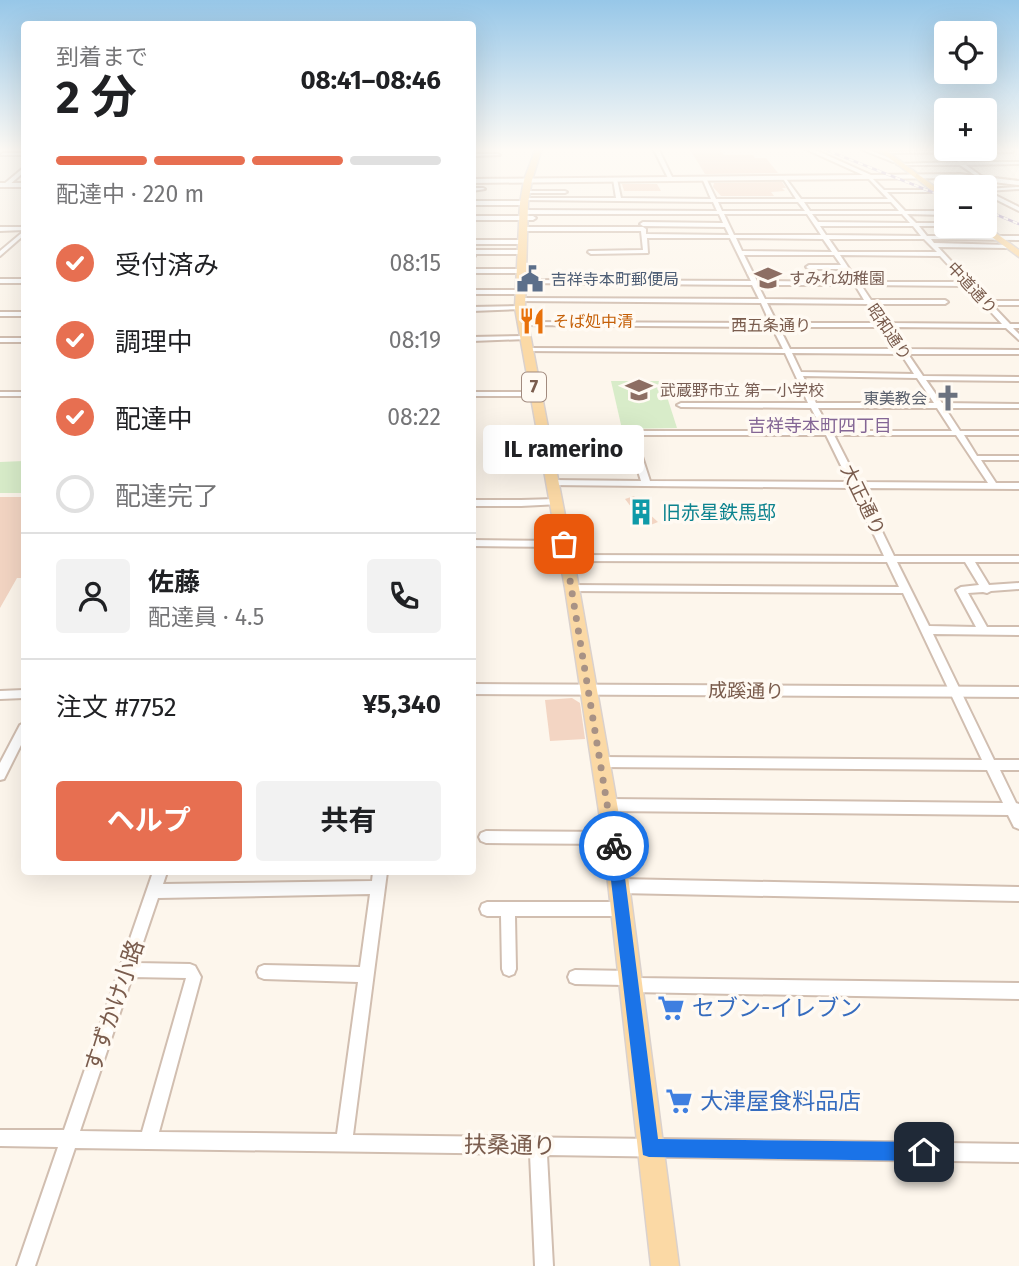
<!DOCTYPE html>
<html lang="ja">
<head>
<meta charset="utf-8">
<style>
	body { margin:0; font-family:"Fira Sans","Noto Sans JP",sans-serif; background:#f2f2f2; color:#202124; height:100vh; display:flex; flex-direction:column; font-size:26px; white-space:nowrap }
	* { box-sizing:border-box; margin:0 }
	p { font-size:23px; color:#757577 }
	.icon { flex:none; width:38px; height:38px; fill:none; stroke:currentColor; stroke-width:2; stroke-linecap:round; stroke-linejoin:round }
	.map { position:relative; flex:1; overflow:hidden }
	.panel { position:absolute; left:21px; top:21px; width:455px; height:854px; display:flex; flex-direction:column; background:#fff; border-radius:7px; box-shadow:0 7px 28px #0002 }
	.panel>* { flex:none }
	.tools { position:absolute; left:934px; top:21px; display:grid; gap:14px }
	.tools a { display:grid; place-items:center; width:63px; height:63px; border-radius:7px; background:#fff; box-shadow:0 7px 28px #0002; font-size:35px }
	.pin { position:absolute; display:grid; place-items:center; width:60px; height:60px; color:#fff; margin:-30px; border-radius:14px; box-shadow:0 4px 10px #0006 }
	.courier { position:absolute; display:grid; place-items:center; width:70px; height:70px; margin:-35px; border:5px solid #1a73e8; border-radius:50%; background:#fff; color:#222; box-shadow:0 2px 9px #0007 }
	.bubble { position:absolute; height:49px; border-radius:7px; background:#fff; box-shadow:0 7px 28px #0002; font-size:23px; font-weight:700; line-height:49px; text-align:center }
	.summary em { font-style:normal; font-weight:700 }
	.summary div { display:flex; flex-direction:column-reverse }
	.summary { display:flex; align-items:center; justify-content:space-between; height:119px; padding:0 35px }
	h1 { font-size:46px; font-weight:700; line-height:52px }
	.bar { display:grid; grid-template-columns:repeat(4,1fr); gap:10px 7px; align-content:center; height:84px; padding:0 35px }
	.bar i { height:9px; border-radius:5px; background:#e0e0e0 }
	.bar .selected { background:#e76f51 }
	.bar p { grid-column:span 4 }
	.line { display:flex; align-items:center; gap:18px; padding:0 35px; border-top:2px solid #e0e0e0 }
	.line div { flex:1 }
	.round { display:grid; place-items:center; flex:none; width:74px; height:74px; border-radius:7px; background:#f2f2f2 }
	ol { padding:0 35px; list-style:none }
	li { display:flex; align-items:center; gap:21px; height:77px }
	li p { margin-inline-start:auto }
	li .icon { padding:7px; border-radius:50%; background:#e76f51; color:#fff; stroke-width:4 }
	li:last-child { color:#757577 }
	li i { width:38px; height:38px; border:4px solid #e0e0e0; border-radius:50% }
	.primary-button { display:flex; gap:14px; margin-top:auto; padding:14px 35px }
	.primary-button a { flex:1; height:80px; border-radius:7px; background:#e76f51; color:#fff; font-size:28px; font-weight:700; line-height:80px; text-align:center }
	.primary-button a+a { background:#f2f2f2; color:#202124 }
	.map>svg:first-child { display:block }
	.green { fill:#d8ecc9 }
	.building { fill:#f3d5c3 }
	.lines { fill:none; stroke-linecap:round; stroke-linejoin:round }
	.minor-casing { stroke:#d1beb0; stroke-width:4 }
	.tertiary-casing { stroke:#d1beb0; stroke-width:4 }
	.secondary-casing { stroke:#d6c0b0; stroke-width:4 }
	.primary-casing { stroke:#dad1cd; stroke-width:3 }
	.minor { fill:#fff; fill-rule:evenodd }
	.tertiary { fill:#fff; fill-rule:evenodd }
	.secondary { fill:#fff; fill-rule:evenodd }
	.primary { fill:#fbd9a5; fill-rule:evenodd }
	.rail-casing { stroke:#b9a8c9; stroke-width:2.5 }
	.rail { stroke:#fffaf3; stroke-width:2; stroke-dasharray:5; stroke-linecap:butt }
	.route { fill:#1a73e8 }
	.done { stroke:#a89285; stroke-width:7; stroke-dasharray:0 12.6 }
	.labels { text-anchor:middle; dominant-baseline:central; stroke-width:7; stroke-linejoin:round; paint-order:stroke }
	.far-education-label { font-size:16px; fill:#785e54; stroke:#fffaf3; text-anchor:start }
	.far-service-label { font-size:16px; fill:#4e5e75; stroke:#fffaf3; text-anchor:start }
	.far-street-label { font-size:16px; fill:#7a5c4d; stroke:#fffaf3 }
	.far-food-label { font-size:16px; fill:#c56008; stroke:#fffaf3; text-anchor:start }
	.far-worship-label { font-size:16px; fill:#5b616d; stroke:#fffaf3; text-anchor:end }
	.shield { fill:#fffaf3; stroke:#a28b7f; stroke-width:2 }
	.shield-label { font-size:18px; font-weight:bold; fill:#7a5c4d }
	.far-neighbourhood-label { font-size:18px; fill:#846695; stroke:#fffaf3 }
	.street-label { font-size:19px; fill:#7a5c4d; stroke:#fffaf3 }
	.culture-label { font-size:19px; fill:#0d838f; stroke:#fffaf3; text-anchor:start }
	.near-street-label { font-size:23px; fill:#7a5c4d; stroke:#fffaf3 }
	.near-shop-label { font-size:23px; fill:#366cbe; stroke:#fffaf3; text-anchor:start }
</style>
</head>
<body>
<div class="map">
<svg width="1019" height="1266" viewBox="0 0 1019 1266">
	<rect width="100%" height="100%" fill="#fdf6ec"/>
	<g class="green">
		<path d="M611,381h51l15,47 -55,1z"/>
		<path d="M24,461v32h-24v-31z"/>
	</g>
	<g class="building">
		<path d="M689,148h30l5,7h29l2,3h11l12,15 -73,1z"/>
		<path d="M782,182l4,6h-4l3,3 -14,1 3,4h-53l-8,-9 1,-4z"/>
		<path d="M622,184h35l4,7h-37z"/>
		<path d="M634,496l13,16 11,10 -10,4 -13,-14 -10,-13z"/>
		<path d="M0,497h24v81h-7l-17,30z"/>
		<path d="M572,698l8,5 5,36 -35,2 -5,-41z"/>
	</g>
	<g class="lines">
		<g class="minor-casing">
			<g id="minor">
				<path d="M858,148h6l33,13 -4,1z"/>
				<path d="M1011,150l2,2 -129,1 -2,-1z"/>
				<path d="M3,153h21v2h-23z"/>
				<path d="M472,154h26l2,1 -28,1z"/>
				<path d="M959,161l3,1h57v2l-53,1 15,11 -2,2 -19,-13h-61l-2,-1 60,-2z"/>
				<path d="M22,169h2v3l-16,14h-4v-2z"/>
				<path d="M869,175l15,15h52l-2,2h-47l18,19h42v4l-40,-1 9,9h31v3h2h-30l8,10h92v4l-88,-1 3,4 75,2v2l-2,1 -69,-1 50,54h31v4h-27l18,19h9v4h-6l6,6v6l-13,-12 -116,-1 15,22 114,1v4h-111l15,22 96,1v4l-93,-1 16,23 77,1v4h-74l15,23h59v4h-55l13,21h42v4h-38l15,23h23v6l-158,-1 33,68h125v6h-44l14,23 30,-2v6l-28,2 -4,2 -4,-1 -15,1 19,34h32v8l-86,-1 61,126h25v10h-19l16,33 3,1v25l-5,-2 -6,-12 -400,-4 -4,-2 -2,-4 2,-4 4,-2 395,4 -16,-33 -386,-3 -4,-1 -2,-4 2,-4 4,-1 381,3 -79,-167 -331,-2 -5,-3 5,-3 327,2 -12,-25 -321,-1 -5,-3 5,-3 318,1 -32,-68 -302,-3v-4l3,-1 88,1 -14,-46h-86v-4h282l-12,-23 -130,-1 -4,-2 4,-2h127l-23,-50 -260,-2v-2l2,-1 256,1 -11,-22 -252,-2v-2l2,-1 248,1 -9,-20 -243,-2v-2l2,-1 239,1 -7,-14 -234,-2v-2l2,-1 231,1 -21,-43h-83l1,15 -57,1 -3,-2 1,-1 54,-1 -2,-19h-118l-3,-2 3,-2h120l3,2v5l83,1 -4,-8 -82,-1 -3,-2 3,-2 80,1 -4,-9h-196l-3,-2 3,-2 194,1 -4,-9 -189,-2 -2,-2h94l-3,-19 2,-1 2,1 4,19 90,1 -9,-21 2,-1 2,1 10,21h80l-14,-22 2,-1 17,23h87l-21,-22zM718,202h80l7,9h-83zM804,202h87l8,9h-89zM724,214h83l14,21h-87zM812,214h90l8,9 -92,-1zM820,226h93l8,10 -95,-1zM736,238l87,1 9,13 -90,-1zM829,239h95l13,13h-99zM744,255h90l7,10h-32l-3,2 3,2h34l9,13 -95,-1zM840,255l100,1 24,26h-106zM758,285h97l9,15 -99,-1zM861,285l106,1 35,38 -115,-1 -14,-19h72l3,-2 -3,-2h-74zM767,303l100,1 13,19h-103zM779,327h104l15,22h-108zM792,353l109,1 13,20 -113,-2zM803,376l114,2 17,25h-118zM818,408h119l15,23h-121zM635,435h191l23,47 -199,-1zM834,435h122l32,48 -130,-1zM897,562h68l14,23 -18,2 -5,3 20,37 -47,-1z"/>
				<path d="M946,175l30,11v1h-6l-26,-10z"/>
				<path d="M1019,187v2l-32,2 32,16v4l-34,-17v-5z"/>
				<path d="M472,188h11l2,1 -13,2z"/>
				<path d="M526,191h39l2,1 -2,1h-41z"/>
				<path d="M472,201h52l3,2 -3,2h-52z"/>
				<path d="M472,216h61l3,2 -3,2h-61z"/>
				<path d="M0,227h24v3l-24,1z"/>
				<path d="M24,231v4l-24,21v-5z"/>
				<path d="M472,240h50l3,2 -3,2h-50z"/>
				<path d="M474,250h47l3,2 -3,2h-45l-4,7v-10z"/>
				<path d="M472,269h48l3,2 -3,2h-48z"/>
				<rect x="0" y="279" width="24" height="4"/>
				<path d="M472,290h48l3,2 -3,2h-48z"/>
				<path d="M520,306l2,1v2l-50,2v-4z"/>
				<rect x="0" y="312" width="24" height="4"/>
				<path d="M525,336l3,2 -1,1 -55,2v-4z"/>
				<rect x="0" y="338" width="24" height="4"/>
				<rect x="0" y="392" width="24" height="4"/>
				<path d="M472,392h64l4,2 -4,2h-64z"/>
				<path d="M472,500h49l4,3 -4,3h-49z"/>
				<path d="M472,540l92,1 5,3 -5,3 -92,-1z"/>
				<path d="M24,690v8l-24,1v-8z"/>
				<path d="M24,723v16l-20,40 -4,1v-17l20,-38z"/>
				<path d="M486,831l127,1 5,2 2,4 -2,4 -5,2 -127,-1 -5,-2 -2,-4 2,-4z"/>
				<path d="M153,872h14l-4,12 209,-3 1,-9h14l-34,263 666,9v18l-472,-7 6,111h-18l-5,-112 -455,-6 -40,118h-18l41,-119 -58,-1v-16h64zM370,894l-10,73 -96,-2 -5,2 -2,5 2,5 5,2 94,3 -21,152 -178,-2 42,-155 -6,-11 -5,-2 -54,-1 22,-65zM132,977l54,1 -44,154 -62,-1z"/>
				<path d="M619,879l400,8v14l-400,-8 -5,-2 -2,-5 2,-5z"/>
				<path d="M487,902h134l5,2 2,5 -2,5 -5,2h-106l1,53 -2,5 -5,2 -5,-2 -2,-5 -1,-53h-14l-5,-2 -2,-5 2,-5z"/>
				<path d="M575,970l55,1 5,2 2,5 382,5v16l-388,-7 -5,-2 -2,-5 -49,-1 -5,-2 -2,-5 2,-5z"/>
			</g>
		</g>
		<g class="tertiary-casing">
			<g id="tertiary">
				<path d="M653,148h5l15,31 -5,-1z"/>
				<path d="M556,499l5,3 -1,2 -39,2 -5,-3 5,-3z"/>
				<path d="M472,684l547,3v10l-547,-3z"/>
			</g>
		</g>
		<g class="secondary-casing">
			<g id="secondary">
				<path d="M803,148h8l60,27 89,-1 59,7v4l-59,-7 -488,5v-4l391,-4z"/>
				<rect x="0" y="183" width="24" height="4"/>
			</g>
		</g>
		<g class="primary-casing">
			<g id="primary">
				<path d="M536,148h6l-10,32 -4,23 -3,105 54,280 44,250 56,428h-28l-48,-428 -38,-250 -50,-280 5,-105 4,-23z"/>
				<path d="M876,148h7l64,48v6z"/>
				<path d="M985,225l34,25v7l-42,-31z"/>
			</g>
		</g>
		<use href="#minor" class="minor"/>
		<use href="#tertiary" class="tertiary"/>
		<use href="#secondary" class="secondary"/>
		<use href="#primary" class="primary"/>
		<g class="rail-casing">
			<g id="rail">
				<path d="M821,148l126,50"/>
				<path d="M985,210l34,14"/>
			</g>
		</g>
		<use href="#rail" class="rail"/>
	</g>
	<linearGradient id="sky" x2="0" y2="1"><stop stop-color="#97c7e8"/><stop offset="0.46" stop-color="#fefbf6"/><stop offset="1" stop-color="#fefbf6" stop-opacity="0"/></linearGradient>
	<rect width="1019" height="325" fill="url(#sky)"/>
	<path class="route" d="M614,839l7,7 37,293 266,3 7,3 2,7 -2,6 -7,3 -275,-4 -6,-2 -36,-309z"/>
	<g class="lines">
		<path class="done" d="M564,544l50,302"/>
	</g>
	<defs>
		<g id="school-bare" transform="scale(2.1)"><path d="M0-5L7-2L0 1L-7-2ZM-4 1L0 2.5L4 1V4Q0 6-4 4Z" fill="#8d6e63" stroke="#fffaf3" stroke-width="2.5" paint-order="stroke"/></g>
		<g id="civic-bare" transform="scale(2.1)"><path d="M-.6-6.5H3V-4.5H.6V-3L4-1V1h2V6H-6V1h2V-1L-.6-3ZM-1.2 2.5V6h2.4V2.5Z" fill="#5c6f8a" stroke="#fffaf3" stroke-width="2.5" paint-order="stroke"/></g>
		<g id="restaurant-bare" transform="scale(2.1)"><path d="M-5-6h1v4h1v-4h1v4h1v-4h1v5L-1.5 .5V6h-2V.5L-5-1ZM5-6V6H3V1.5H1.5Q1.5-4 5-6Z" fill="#e8710a" stroke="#fffaf3" stroke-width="2.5" paint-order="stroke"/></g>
		<g id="church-bare" transform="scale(2.1)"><path d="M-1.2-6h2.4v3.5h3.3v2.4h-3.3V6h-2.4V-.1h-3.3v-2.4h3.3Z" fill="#6b7280" stroke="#fffaf3" stroke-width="2.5" paint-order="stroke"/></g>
		<g id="building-bare" transform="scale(2.1)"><path d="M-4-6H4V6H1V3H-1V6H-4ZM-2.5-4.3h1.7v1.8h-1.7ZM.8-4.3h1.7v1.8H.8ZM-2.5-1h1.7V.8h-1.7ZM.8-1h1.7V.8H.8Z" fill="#0f9aa8" stroke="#fffaf3" stroke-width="2.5" paint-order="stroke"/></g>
		<g id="supermarket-bare" transform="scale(2.1)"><path d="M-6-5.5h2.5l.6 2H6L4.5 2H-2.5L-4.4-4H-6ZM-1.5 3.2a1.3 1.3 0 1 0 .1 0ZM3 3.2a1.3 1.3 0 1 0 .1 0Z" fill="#3f7fe0" stroke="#fffaf3" stroke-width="2.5" paint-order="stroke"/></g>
	</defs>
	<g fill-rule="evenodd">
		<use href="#school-bare" x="768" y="278"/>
		<use href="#civic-bare" x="530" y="279"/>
		<use href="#restaurant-bare" x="532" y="321"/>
		<use href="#school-bare" x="639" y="390"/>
		<use href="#church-bare" x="948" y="398"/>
		<use href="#building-bare" x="641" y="512"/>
		<use href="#supermarket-bare" x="671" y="1008"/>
		<use href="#supermarket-bare" x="679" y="1101"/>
	</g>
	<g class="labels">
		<g class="far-education-label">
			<text x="789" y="278">すみれ幼稚園</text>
			<text x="660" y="390">武蔵野市立 第一小学校</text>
		</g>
		<g class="far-service-label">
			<text x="551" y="279">吉祥寺本町郵便局</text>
		</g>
		<g class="far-street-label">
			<text transform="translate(972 288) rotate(47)">中道通り</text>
			<text x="771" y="325">西五条通り</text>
			<text transform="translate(889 332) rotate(56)">昭和通り</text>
		</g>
		<g class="far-food-label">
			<text x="553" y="321">そば処中清</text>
		</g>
		<g class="far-worship-label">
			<text x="927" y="398">東美教会</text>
		</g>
		<rect class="shield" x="522" y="372.5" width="24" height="29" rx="5"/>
		<g class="shield-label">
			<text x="534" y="387">7</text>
		</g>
		<g class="far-neighbourhood-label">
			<text x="820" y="426">吉祥寺本町四丁目</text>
		</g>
		<g class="street-label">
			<text transform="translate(863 500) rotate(64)">大正通り</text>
			<text transform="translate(746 691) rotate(1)">成蹊通り</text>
		</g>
		<g class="culture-label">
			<text x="662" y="512">旧赤星鉄馬邸</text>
		</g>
		<g class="near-street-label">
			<text transform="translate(114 1006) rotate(-71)">すずかけ小路</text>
			<text transform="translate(510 1145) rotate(1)">扶桑通り</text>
		</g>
		<g class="near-shop-label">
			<text x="692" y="1008">セブン-イレブン</text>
			<text x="700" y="1101">大津屋食料品店</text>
		</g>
	</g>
</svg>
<div class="tools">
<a><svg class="icon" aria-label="locate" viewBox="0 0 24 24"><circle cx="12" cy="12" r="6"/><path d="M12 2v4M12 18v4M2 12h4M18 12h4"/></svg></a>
<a>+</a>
<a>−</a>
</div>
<div class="pin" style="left:564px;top:544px;background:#ea580c"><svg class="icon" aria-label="bag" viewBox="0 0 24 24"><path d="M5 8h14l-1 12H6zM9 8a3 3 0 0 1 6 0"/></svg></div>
<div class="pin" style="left:924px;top:1152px;background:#1f2937"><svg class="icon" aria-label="home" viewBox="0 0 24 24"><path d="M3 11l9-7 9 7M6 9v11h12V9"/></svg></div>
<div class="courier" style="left:614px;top:846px"><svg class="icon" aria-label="bike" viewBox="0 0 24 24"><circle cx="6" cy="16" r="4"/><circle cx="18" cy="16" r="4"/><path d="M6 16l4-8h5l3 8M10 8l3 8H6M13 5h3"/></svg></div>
<div class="bubble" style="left:483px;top:425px;width:161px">IL ramerino</div>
<section class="panel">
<div class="summary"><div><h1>2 分</h1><p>到着まで</p></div><em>08:41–08:46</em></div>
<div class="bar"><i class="selected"></i><i class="selected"></i><i class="selected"></i><i></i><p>配達中 · 220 m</p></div>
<ol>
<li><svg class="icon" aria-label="check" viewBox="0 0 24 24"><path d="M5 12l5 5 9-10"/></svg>受付済み<p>08:15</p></li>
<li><svg class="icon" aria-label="check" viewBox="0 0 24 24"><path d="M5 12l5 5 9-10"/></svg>調理中<p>08:19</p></li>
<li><svg class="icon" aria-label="check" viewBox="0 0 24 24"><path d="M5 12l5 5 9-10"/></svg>配達中<p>08:22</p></li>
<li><i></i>配達完了</li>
</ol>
<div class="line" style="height:126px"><a class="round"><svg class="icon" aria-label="person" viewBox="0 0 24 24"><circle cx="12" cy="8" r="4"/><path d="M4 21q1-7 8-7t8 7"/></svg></a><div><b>佐藤</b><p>配達員 · 4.5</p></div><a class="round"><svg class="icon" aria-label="phone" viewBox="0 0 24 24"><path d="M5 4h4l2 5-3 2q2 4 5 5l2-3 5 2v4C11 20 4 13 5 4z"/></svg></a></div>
<div class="line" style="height:91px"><div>注文 #7752</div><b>¥5,340</b></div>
<div class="primary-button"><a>ヘルプ</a><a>共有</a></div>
</section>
</div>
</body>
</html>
